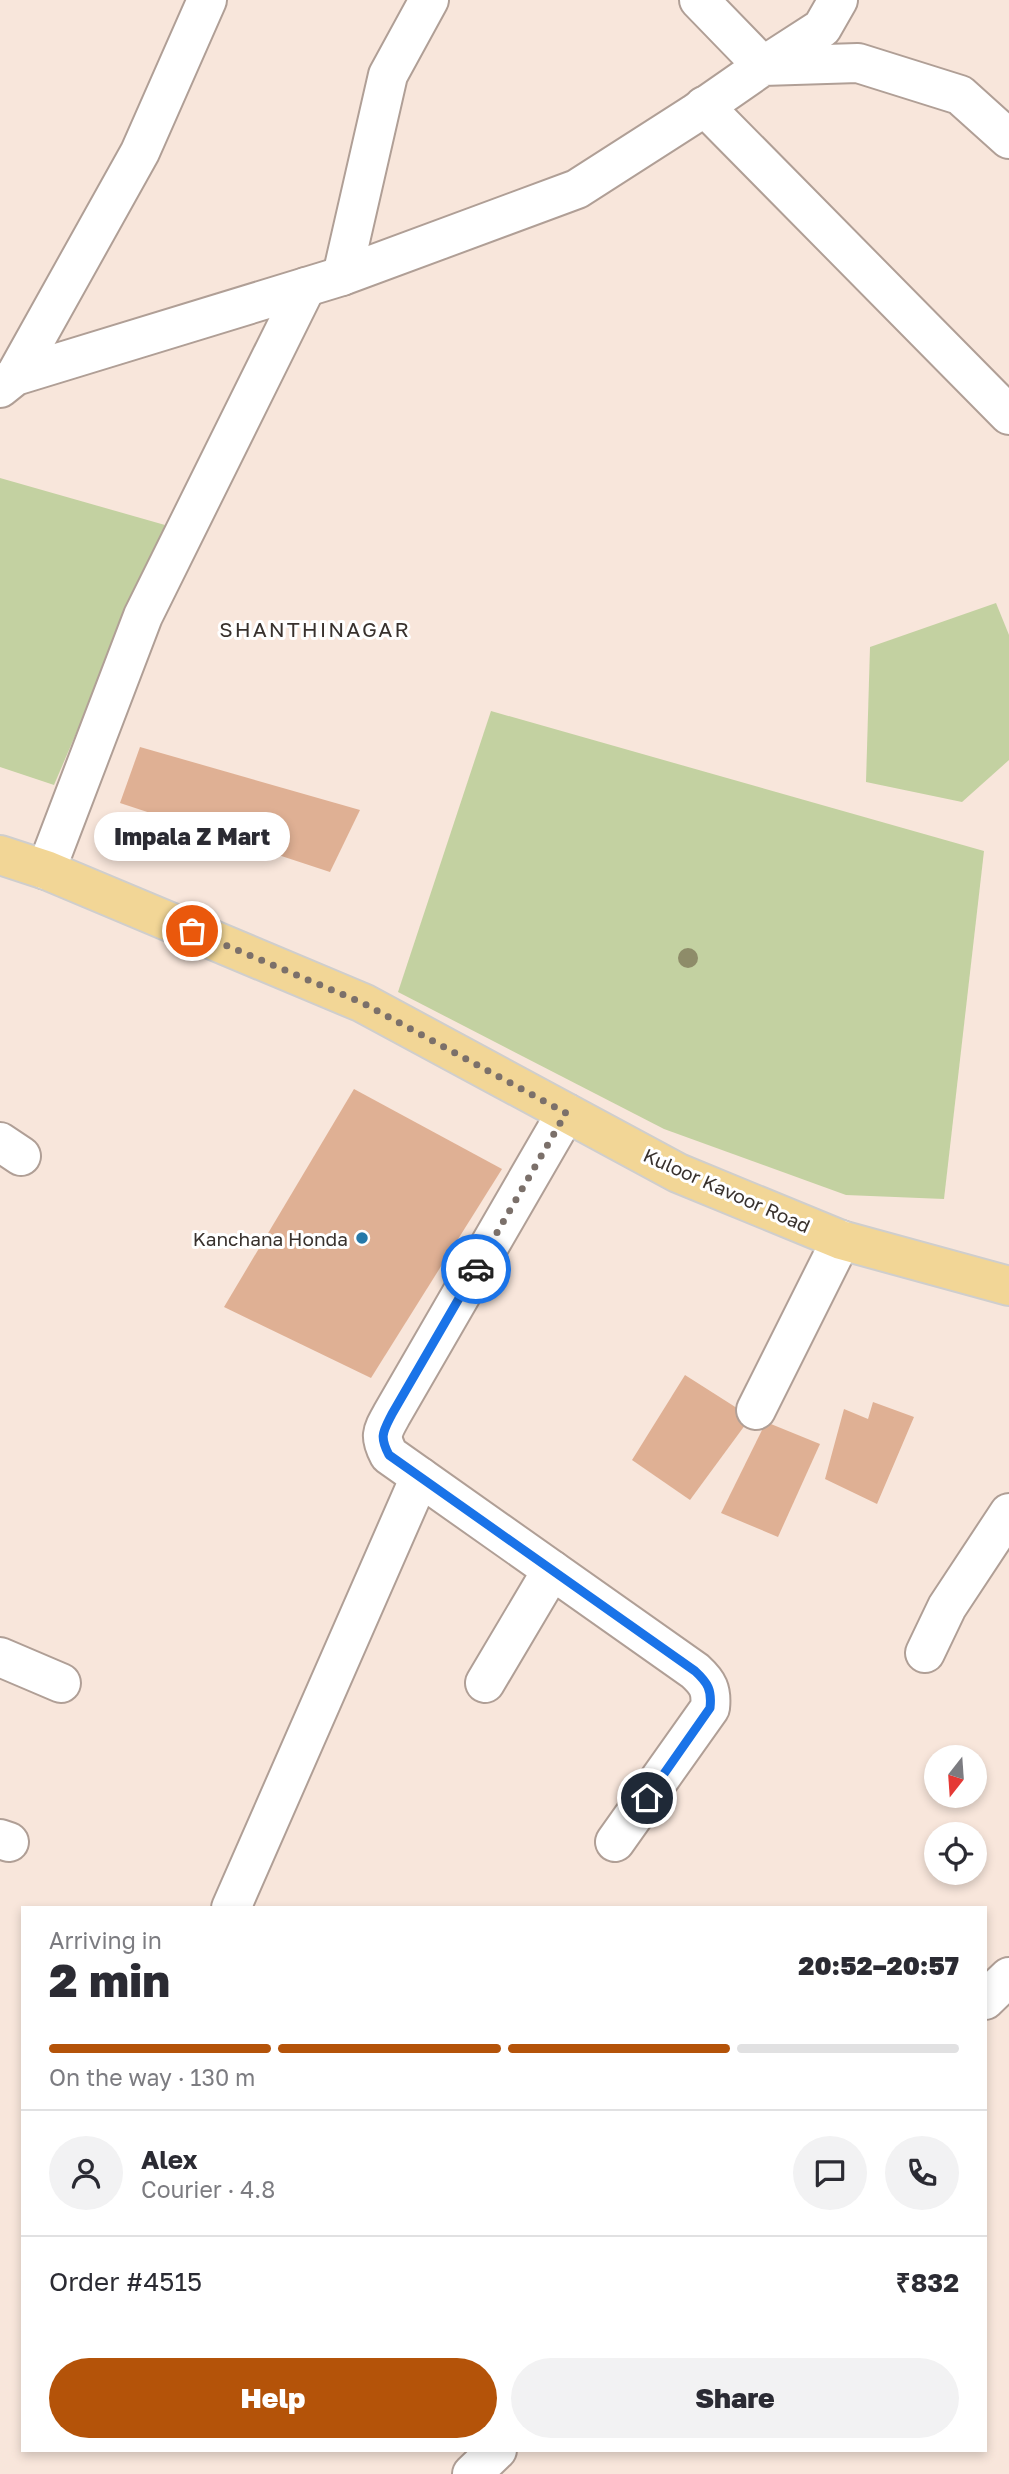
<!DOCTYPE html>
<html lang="en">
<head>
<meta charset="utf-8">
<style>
	body { margin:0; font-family:"Golos Text",sans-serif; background:#f2f2f3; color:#2b2b33; height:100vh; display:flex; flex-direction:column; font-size:26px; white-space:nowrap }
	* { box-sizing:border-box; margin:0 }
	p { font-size:23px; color:#7c7c81 }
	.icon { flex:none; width:38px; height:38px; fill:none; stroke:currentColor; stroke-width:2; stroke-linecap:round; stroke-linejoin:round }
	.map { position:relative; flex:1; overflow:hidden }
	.panel { position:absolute; left:21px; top:1906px; width:966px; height:546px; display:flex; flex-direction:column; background:#fff; border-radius:0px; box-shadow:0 4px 10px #0003 }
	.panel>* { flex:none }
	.needle { width:46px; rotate:197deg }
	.fabs { position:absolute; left:924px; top:1745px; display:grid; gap:14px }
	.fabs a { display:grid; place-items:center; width:63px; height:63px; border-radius:50%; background:#fff; box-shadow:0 4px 10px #0003; font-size:35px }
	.pin { position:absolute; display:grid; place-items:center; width:60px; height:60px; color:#fff; margin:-30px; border:4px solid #fff; border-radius:50%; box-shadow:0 2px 7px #0007 }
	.courier { position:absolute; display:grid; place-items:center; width:70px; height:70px; margin:-35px; border:5px solid #1a73e8; border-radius:50%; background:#fff; color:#222; box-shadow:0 2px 9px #0007 }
	.bubble { position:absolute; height:49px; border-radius:24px; background:#fff; box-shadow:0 4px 10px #0003; font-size:23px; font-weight:800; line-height:49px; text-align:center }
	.headline em { font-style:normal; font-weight:800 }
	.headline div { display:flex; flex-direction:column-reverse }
	.headline { display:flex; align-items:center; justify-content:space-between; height:119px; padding:0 28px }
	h1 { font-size:46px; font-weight:800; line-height:52px }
	.bar { display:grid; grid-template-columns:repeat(4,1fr); gap:10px 7px; align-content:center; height:84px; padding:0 28px }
	.bar i { height:9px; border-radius:5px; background:#e1e1e2 }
	.bar .active { background:#b45309 }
	.bar p { grid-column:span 4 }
	.line { display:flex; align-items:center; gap:18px; padding:0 28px; border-top:2px solid #e1e1e2 }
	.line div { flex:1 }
	.round { display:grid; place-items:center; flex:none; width:74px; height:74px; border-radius:37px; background:#f2f2f3 }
	.primary-button { display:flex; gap:14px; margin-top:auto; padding:14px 28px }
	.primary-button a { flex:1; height:80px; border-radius:42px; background:#b45309; color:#fff; font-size:28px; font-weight:800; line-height:80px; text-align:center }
	.primary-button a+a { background:#f2f2f3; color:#2b2b33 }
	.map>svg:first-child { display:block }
	.green { fill:#c3d1a1 }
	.building { fill:#dfb094 }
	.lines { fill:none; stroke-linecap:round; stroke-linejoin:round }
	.minor-casing { stroke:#b09f96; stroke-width:42 }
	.major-casing { stroke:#cfcecd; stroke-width:42 }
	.minor { stroke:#fff; stroke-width:38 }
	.major { stroke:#f2d696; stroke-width:38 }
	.tree { fill:#8e8c69 }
	.done { stroke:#7b706a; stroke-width:7; stroke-dasharray:0 12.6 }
	.route { stroke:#1a73e8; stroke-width:9 }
	.poi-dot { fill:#2679a9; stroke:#fff; stroke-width:2.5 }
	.labels { text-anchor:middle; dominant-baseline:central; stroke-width:6; stroke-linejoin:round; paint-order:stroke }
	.street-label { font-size:19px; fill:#38312d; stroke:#fff }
	.poi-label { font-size:19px; fill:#38312d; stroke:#fff; text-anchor:end }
	.neighbourhood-label { font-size:21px; letter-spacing:2px; fill:#38312d; stroke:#fff }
</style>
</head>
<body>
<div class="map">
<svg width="1009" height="2474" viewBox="0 0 1009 2474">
	<rect width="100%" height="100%" fill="#f8e6db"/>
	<g class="green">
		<path d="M0,478l165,47 -111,260 -54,-18z"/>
		<path d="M996,603l13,32v125l-47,42 -96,-20 4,-135z"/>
		<path d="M491,711l493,140 -40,348 -98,-4 -182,-66 -266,-137z"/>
	</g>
	<g class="building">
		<path d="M140,747l220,63 -30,62 -210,-69z"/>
		<path d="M354,1089l148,80 -131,209 -147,-71z"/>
		<path d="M685,1375l66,42 -61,83 -58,-40z"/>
		<path d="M873,1402l41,15 -37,87 -52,-25 19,-70 24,10z"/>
		<path d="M766,1422l54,22 -42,93 -57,-24z"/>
	</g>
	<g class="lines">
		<g class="minor-casing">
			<g id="minor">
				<path d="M699,0l64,66 59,-38 16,-28"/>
				<path d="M704,106l305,309"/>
				<path d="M342,276l46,-201 41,-75"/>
				<path d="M15,376l125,-224 67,-152"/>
				<path d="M0,388l15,-12 327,-100 235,-87 117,-75 69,-48 95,-3 102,32 49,44"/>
				<path d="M46,870l97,-254 163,-329"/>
				<path d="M566,1113l-174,301c-10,18 -13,22 -3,41l306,216c13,12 17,19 15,37l-95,134"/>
				<path d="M0,1142l21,14"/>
				<path d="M756,1410l85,-170"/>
				<path d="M925,1653l22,-46 62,-94"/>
				<path d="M0,1657l61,26"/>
				<path d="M485,1683l67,-113"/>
				<path d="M0,1839l9,3"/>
				<path d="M231,1908l189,-431"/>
				<path d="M985,2000l24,-23"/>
				<path d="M472,2474l25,-24"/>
			</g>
		</g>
		<g class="major-casing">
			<path id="major" d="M0,855l46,15 317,133 315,170 163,67 168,46"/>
		</g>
		<use href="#minor" class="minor"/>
		<use href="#major" class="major"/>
	</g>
	<circle class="tree" cx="688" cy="958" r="10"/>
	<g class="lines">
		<path class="done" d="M192,931l171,72 203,110 -90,156"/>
		<path class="route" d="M476,1269l-84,145c-9,18 -13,22 -3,41l306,216c13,12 17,19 15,37l-63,90"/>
	</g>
	<circle class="poi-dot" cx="362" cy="1238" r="7"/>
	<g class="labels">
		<g class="street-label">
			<text transform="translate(727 1190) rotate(24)">Kuloor Kavoor Road</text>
		</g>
		<g class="poi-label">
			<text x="348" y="1238">Kanchana Honda</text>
		</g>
		<g class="neighbourhood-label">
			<text x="315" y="629">SHANTHINAGAR</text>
		</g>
	</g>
</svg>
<div class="fabs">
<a><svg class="needle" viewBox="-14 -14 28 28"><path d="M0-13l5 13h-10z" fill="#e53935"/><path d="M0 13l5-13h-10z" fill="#7c7c81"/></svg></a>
<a><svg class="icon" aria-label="locate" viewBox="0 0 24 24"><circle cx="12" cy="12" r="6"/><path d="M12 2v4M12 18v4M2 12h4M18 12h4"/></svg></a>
</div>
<div class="pin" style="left:192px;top:931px;background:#ea580c"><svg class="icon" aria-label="bag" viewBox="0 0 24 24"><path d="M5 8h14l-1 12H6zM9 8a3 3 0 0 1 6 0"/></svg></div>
<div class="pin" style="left:647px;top:1798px;background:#1f2937"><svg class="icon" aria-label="home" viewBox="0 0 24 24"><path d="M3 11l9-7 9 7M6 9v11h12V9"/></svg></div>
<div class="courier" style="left:476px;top:1269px"><svg class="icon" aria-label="car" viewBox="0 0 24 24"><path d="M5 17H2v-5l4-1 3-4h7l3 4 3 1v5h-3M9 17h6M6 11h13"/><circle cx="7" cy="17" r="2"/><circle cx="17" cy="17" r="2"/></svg></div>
<div class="bubble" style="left:94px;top:812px;width:196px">Impala Z Mart</div>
<section class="panel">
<div class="headline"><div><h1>2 min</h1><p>Arriving in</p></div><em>20:52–20:57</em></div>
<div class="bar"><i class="active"></i><i class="active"></i><i class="active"></i><i></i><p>On the way · 130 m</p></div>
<div class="line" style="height:126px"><a class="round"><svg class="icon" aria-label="person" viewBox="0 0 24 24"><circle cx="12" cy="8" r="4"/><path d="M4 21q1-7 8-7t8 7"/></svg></a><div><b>Alex</b><p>Courier · 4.8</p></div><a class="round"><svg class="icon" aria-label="chat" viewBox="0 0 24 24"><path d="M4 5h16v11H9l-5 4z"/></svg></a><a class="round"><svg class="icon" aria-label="phone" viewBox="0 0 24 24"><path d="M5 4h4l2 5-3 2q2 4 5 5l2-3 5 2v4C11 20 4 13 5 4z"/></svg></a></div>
<div class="line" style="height:91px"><div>Order #4515</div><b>₹832</b></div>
<div class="primary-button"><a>Help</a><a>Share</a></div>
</section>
</div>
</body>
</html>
